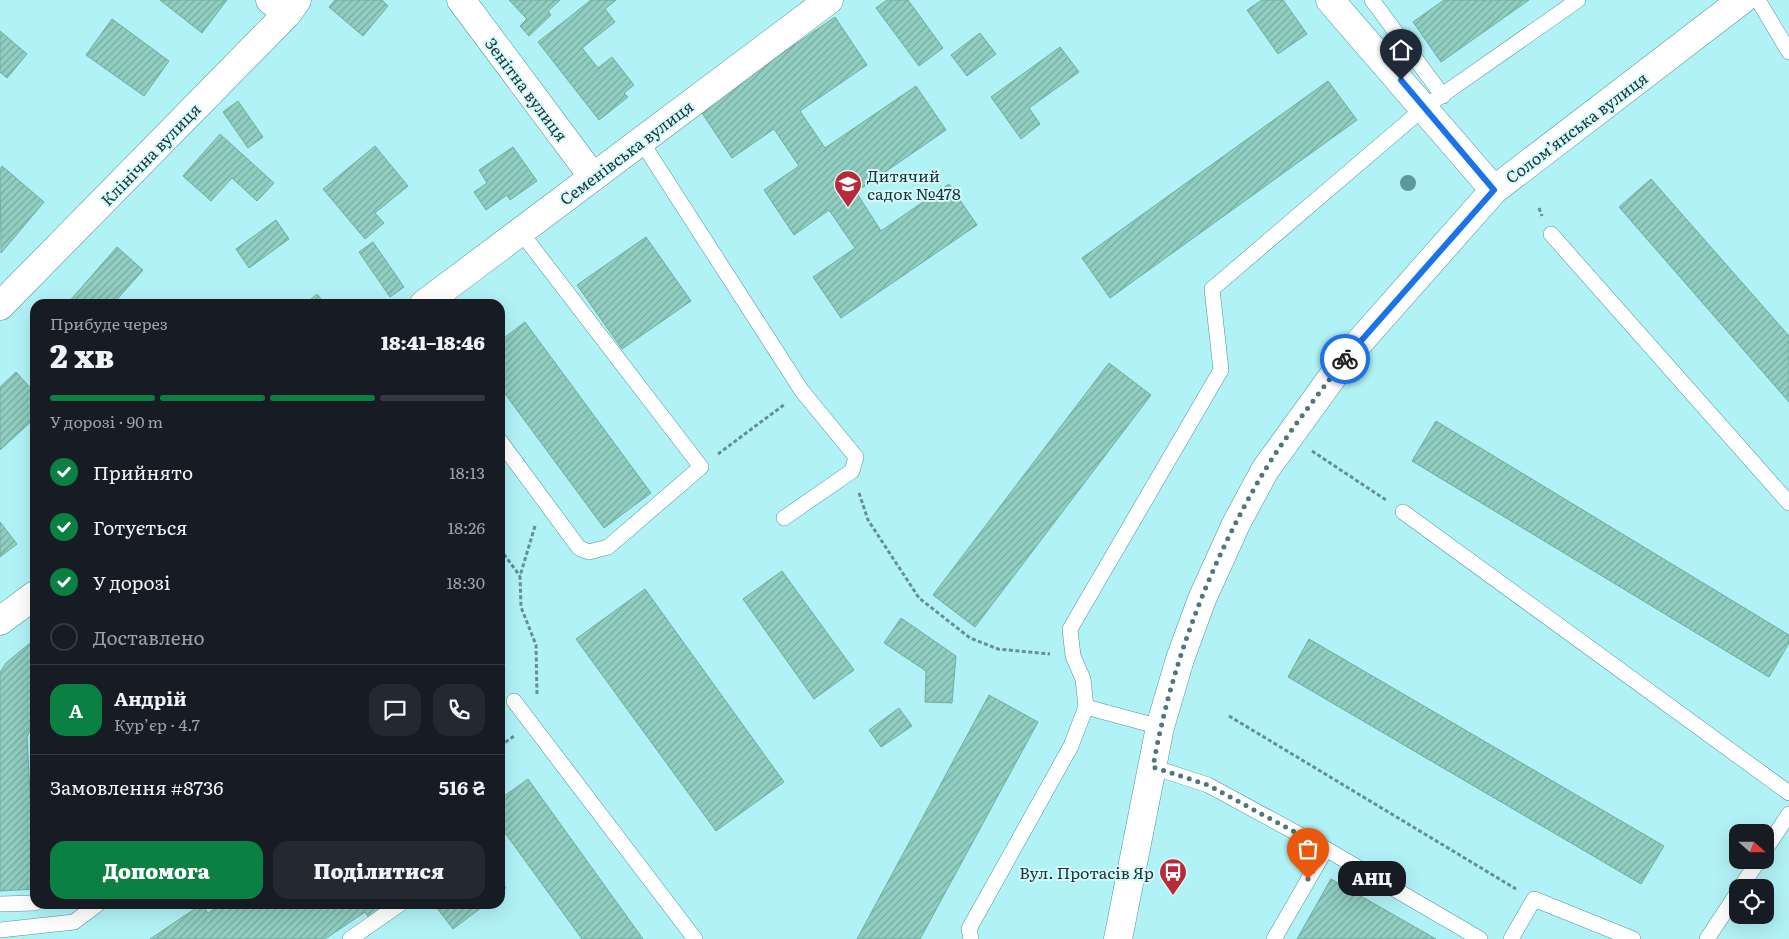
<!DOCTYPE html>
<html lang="uk">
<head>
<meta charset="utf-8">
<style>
	body { margin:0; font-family:Literata,serif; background:#242831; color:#f1f3f6; height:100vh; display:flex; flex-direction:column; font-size:19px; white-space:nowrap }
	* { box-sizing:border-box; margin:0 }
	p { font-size:16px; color:#9ea1a6 }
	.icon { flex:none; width:28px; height:28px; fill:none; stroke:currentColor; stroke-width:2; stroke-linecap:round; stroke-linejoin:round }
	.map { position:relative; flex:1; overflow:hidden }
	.drawer { position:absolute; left:30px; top:299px; width:475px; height:610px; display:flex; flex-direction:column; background:#171b24; border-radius:15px; box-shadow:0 5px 20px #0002 }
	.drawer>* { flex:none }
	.needle { width:32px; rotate:111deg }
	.fabs { position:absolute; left:1729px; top:824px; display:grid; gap:10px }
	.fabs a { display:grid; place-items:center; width:45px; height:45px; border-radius:10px; background:#171b24; box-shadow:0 5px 20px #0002; font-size:25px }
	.pin { position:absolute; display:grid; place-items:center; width:42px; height:42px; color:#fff; margin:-51px -21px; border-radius:50% 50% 50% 0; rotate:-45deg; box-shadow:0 0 5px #0007 }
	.pin .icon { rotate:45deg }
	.courier { position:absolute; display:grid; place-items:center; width:50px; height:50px; margin:-25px; border:4px solid #1a73e8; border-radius:50%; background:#fff; color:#222; box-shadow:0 1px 6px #0007 }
	.bubble { position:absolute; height:35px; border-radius:15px; background:#171b24; box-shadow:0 5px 20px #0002; font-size:16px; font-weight:800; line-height:35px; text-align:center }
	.head em { font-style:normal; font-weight:800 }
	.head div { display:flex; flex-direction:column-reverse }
	.head { display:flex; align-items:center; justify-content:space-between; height:85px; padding:0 20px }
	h1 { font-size:32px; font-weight:800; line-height:38px }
	.bar { display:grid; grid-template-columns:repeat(4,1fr); gap:8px 5px; align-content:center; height:60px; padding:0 20px }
	.bar i { height:6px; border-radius:4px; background:#363941 }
	.bar .active { background:#0b8043 }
	.bar p { grid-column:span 4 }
	.line { display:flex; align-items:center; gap:12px; padding:0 20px; border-top:1px solid #363941 }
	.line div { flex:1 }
	.round { display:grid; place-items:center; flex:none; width:52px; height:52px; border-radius:15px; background:#242831 }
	ol { padding:0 20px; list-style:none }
	li { display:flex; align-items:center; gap:15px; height:55px }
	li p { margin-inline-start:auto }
	li .icon { padding:5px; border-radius:50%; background:#0b8043; color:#fff; stroke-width:4 }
	li:last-child { color:#9ea1a6 }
	li i { width:28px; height:28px; border:2px solid #363941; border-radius:50% }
	.button { display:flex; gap:10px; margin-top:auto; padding:10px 20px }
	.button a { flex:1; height:58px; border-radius:15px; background:#0b8043; color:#fff; font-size:20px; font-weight:800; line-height:58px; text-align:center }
	.button a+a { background:#242831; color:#f1f3f6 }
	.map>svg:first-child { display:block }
	.building { fill:url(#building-hatch); stroke:#70ada1 }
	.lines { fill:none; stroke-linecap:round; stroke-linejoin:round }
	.service-casing { stroke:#539396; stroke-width:16 }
	.minor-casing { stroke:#539396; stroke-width:29 }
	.tertiary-casing { stroke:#539396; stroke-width:29 }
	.secondary-casing { stroke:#539396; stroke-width:29 }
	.path { stroke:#639093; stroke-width:3; stroke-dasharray:4 2.5; stroke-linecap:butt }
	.service { stroke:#fff; stroke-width:15 }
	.minor { stroke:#fff; stroke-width:28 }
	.tertiary { stroke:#fff; stroke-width:28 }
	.secondary { stroke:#fff; stroke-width:28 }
	.tree { fill:#5c999d }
	.done { stroke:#50777a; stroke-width:5; stroke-dasharray:0 9 }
	.route { stroke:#1a73e8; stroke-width:6 }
	.labels { text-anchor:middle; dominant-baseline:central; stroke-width:4; stroke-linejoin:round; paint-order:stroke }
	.street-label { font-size:16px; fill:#1b3537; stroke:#d4fafc }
	.poi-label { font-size:16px; fill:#1b3537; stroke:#d4fafc; text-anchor:start }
</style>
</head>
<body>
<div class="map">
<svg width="1789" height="939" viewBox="0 0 1789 939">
	<defs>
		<pattern id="building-hatch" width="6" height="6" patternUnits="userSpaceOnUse" patternTransform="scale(1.25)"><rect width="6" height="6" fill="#91cec2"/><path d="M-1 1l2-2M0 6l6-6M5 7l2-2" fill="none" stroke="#76a89e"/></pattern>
	</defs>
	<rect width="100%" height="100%" fill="#b1f2f6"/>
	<g class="building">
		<path d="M160,0h67l-25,33z"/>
		<path d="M335,0h47l6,6 -25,30 -34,-29z"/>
		<path d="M509,0h51l-12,11 3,4 -22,21 -9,-10 7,-7z"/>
		<path d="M591,0h25l-11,9 10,13 -33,26 16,20 14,-11 22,28 -10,8 4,4 -29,23 -61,-78z"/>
		<path d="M887,0h21l35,48 -24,18 -43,-58z"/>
		<path d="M1262,0h21l24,34 -29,20 -31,-44z"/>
		<path d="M1444,0h85l-88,62 -28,-40z"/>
		<path d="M835,17l32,48 -67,46 25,37 91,-62 30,44 -90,62 25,39 68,-47 28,41 -136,93 -28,-41 42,-29 -26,-38 -35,25 -30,-45 35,-24 -25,-37 -42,29 -32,-48z"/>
		<path d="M112,19l57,42 -25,35 -58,-41z"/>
		<path d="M0,31l27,23 -20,24 -7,-6z"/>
		<path d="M980,33l16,21 -29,22 -16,-21z"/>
		<path d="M1060,47l19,25 -50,36 11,16 -19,15 -30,-42z"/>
		<path d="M1328,81l29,39 -247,178 -28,-40z"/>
		<path d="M238,101l25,36 -15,11 -25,-36z"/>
		<path d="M220,134l54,49 -17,18 -25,-23 -21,23 -28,-25z"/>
		<path d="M375,146l33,40 -33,27 9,10 -19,16 -42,-50z"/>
		<path d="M513,147l24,34 -27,19 -3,-5 -21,15 -12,-18 13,-9 -8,-13z"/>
		<path d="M2,166l42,36 -43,51 -1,-84z"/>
		<path d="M1651,179l138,157v66l-170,-195z"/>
		<path d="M276,220l13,19 -40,29 -13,-19z"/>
		<path d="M646,237l45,64 -69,48 -45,-64z"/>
		<path d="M373,242l31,45 -14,10 -31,-45z"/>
		<path d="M117,247l26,23 -30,34h-46z"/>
		<path d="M317,294l8,10h-20z"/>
		<path d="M525,322l126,171 -47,35 -104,-141v-46z"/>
		<path d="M1109,363l42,32 -176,232 -42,-32z"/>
		<path d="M16,372l19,21v25l-35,32v-63z"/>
		<path d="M1436,421l353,214v8l-20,34 -357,-216z"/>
		<path d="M0,522l17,22 -17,13z"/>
		<path d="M782,571l72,99 -40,29 -71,-100z"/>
		<path d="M645,589l139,193 -68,49 -140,-192z"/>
		<path d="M901,618l55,38 -4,47 -27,-1 1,-31 -42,-28z"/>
		<path d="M35,639v80l-8,18 8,152 -35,2v-219l6,-9z"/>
		<path d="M1309,639l355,207 -23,38 -353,-207z"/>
		<path d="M989,695l49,27 -118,217h-63z"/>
		<path d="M899,708l13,18 -31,21 -12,-17z"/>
		<path d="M528,779l115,160h-61l-82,-113v-27z"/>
		<path d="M1331,879l105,60h-139z"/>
		<path d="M500,880l6,8 -6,5z"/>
		<path d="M202,904l6,9 13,-9h170l-22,14 -4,-6 -40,27h-175z"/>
		<path d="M434,904h52l-33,25z"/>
	</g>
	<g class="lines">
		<g class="service-casing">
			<g id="service">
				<path d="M1372,0l71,96"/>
				<path d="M1758,0l31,52"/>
				<path d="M641,141l161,250 54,66 -4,14 -68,47"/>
				<path d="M1551,234l238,269"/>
				<path d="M500,441l79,107 10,4 19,-5 93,-80 -181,-236"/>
				<path d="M1403,512l386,281"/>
				<path d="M514,701l181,238"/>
				<path d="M1086,707l74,20"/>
				<path d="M1153,767l55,18 118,64 154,90"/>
				<path d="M1765,850l24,-36"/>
				<path d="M1740,888l19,-28"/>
				<path d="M0,904l35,-1"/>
				<path d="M0,930l74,-8 24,-18"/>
				<path d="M350,939l50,-35"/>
				<path d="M971,939l-2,-10 102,-183 15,-39 -3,-28 -10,-23 -3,-27 151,-259 -9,-81 213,-182 153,-107"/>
				<path d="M1274,939l52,-90"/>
				<path d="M1511,939l23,-40 99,40"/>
				<path d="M1707,939l31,-47"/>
			</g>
		</g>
		<g class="minor-casing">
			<g id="minor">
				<path d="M270,0l17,14"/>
				<path d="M461,0l132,177"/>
				<path d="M424,304l405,-304"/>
				<path d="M0,621l35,-26"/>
			</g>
		</g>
		<g class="tertiary-casing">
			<g id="tertiary">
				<path d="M1330,0l164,190"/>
				<path d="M0,306l287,-292 10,-14"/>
			</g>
		</g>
		<g class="secondary-casing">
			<path id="secondary" d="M1118,939l42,-212 20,-68 22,-60 34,-75 29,-54 84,-116 145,-164 248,-190"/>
		</g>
		<g class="path">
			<path d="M1539,208l3,8"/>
			<path d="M1312,451l74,49"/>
			<path d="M718,454l67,-50"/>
			<path d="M859,493l9,27 51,78 51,40 28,11 52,5"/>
			<path d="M535,526l-15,50 1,31 15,38 1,50"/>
			<path d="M500,549l20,27"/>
			<path d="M1229,716l287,173"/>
			<path d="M500,746l14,-10"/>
		</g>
		<use href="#service" class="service"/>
		<use href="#minor" class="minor"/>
		<use href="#tertiary" class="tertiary"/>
		<use href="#secondary" class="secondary"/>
	</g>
	<circle class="tree" cx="1408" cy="183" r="8"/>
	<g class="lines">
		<path class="done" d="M1308,879l18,-30 -118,-64 -55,-18c18,-103 58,-207 112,-297 24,-39 53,-75 80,-111"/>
		<path class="route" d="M1345,359l149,-169 -93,-110"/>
	</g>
	<defs>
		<g id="school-pin" transform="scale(1.4375)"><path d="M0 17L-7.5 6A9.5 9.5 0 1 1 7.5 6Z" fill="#ba2939" stroke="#d4fafc"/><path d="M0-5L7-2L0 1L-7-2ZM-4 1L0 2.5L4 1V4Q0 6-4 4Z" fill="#fff"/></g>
		<g id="bus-pin" transform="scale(1.4375)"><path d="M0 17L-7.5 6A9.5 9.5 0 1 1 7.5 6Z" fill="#ba2939" stroke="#d4fafc"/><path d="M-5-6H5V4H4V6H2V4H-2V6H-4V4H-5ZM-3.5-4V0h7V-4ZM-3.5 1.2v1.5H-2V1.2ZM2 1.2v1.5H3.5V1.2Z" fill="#fff"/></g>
	</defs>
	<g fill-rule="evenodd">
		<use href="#school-pin" x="848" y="184"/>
		<use href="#bus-pin" x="1173" y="872"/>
	</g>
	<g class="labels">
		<g class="street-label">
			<text transform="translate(527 89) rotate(53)">Зенітна вулиця</text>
			<text transform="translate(1576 127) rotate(-37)">Соломʼянська вулиця</text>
			<text transform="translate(626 152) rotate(-37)">Семенівська вулиця</text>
			<text transform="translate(150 154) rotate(-46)">Клінічна вулиця</text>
		</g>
		<g class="poi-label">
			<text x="867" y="175">Дитячий<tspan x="867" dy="18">садок №478</tspan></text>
			<text x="1154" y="872" text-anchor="end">Вул. Протасів Яр</text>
		</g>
	</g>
</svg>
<div class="fabs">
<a><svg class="needle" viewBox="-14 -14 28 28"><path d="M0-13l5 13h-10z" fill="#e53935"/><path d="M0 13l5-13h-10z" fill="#9ea1a6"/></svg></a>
<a><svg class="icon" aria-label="locate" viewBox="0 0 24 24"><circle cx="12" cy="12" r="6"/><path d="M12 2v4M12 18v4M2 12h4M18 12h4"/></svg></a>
</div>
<div class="pin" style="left:1308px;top:879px;background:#ea580c"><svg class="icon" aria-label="bag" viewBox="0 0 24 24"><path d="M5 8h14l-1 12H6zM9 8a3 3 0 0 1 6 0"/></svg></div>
<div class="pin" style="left:1401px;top:80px;background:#1f2937"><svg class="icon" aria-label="home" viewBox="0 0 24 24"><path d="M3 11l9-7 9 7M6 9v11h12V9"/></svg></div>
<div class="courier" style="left:1345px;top:359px"><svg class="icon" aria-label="bike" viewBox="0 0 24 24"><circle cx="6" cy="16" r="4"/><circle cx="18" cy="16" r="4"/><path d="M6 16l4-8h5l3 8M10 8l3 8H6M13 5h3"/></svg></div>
<div class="bubble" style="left:1338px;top:861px;width:68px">АНЦ</div>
<section class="drawer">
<div class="head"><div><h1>2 хв</h1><p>Прибуде через</p></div><em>18:41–18:46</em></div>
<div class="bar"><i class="active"></i><i class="active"></i><i class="active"></i><i></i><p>У дорозі · 90 m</p></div>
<ol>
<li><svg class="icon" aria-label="check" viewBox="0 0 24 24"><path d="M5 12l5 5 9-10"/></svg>Прийнято<p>18:13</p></li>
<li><svg class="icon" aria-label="check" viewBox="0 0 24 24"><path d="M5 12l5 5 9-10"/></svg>Готується<p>18:26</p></li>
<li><svg class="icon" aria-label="check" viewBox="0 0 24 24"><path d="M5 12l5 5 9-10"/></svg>У дорозі<p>18:30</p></li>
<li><i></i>Доставлено</li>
</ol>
<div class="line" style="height:90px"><b class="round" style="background:#0b8043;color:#fff">А</b><div><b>Андрій</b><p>Кур’єр · 4.7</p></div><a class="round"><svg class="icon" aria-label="chat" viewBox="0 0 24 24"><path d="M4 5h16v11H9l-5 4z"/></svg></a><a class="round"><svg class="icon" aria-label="phone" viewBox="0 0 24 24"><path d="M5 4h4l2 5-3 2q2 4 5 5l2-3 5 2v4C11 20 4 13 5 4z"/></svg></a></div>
<div class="line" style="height:65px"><div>Замовлення #8736</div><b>516 ₴</b></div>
<div class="button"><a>Допомога</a><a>Поділитися</a></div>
</section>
</div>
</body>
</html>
